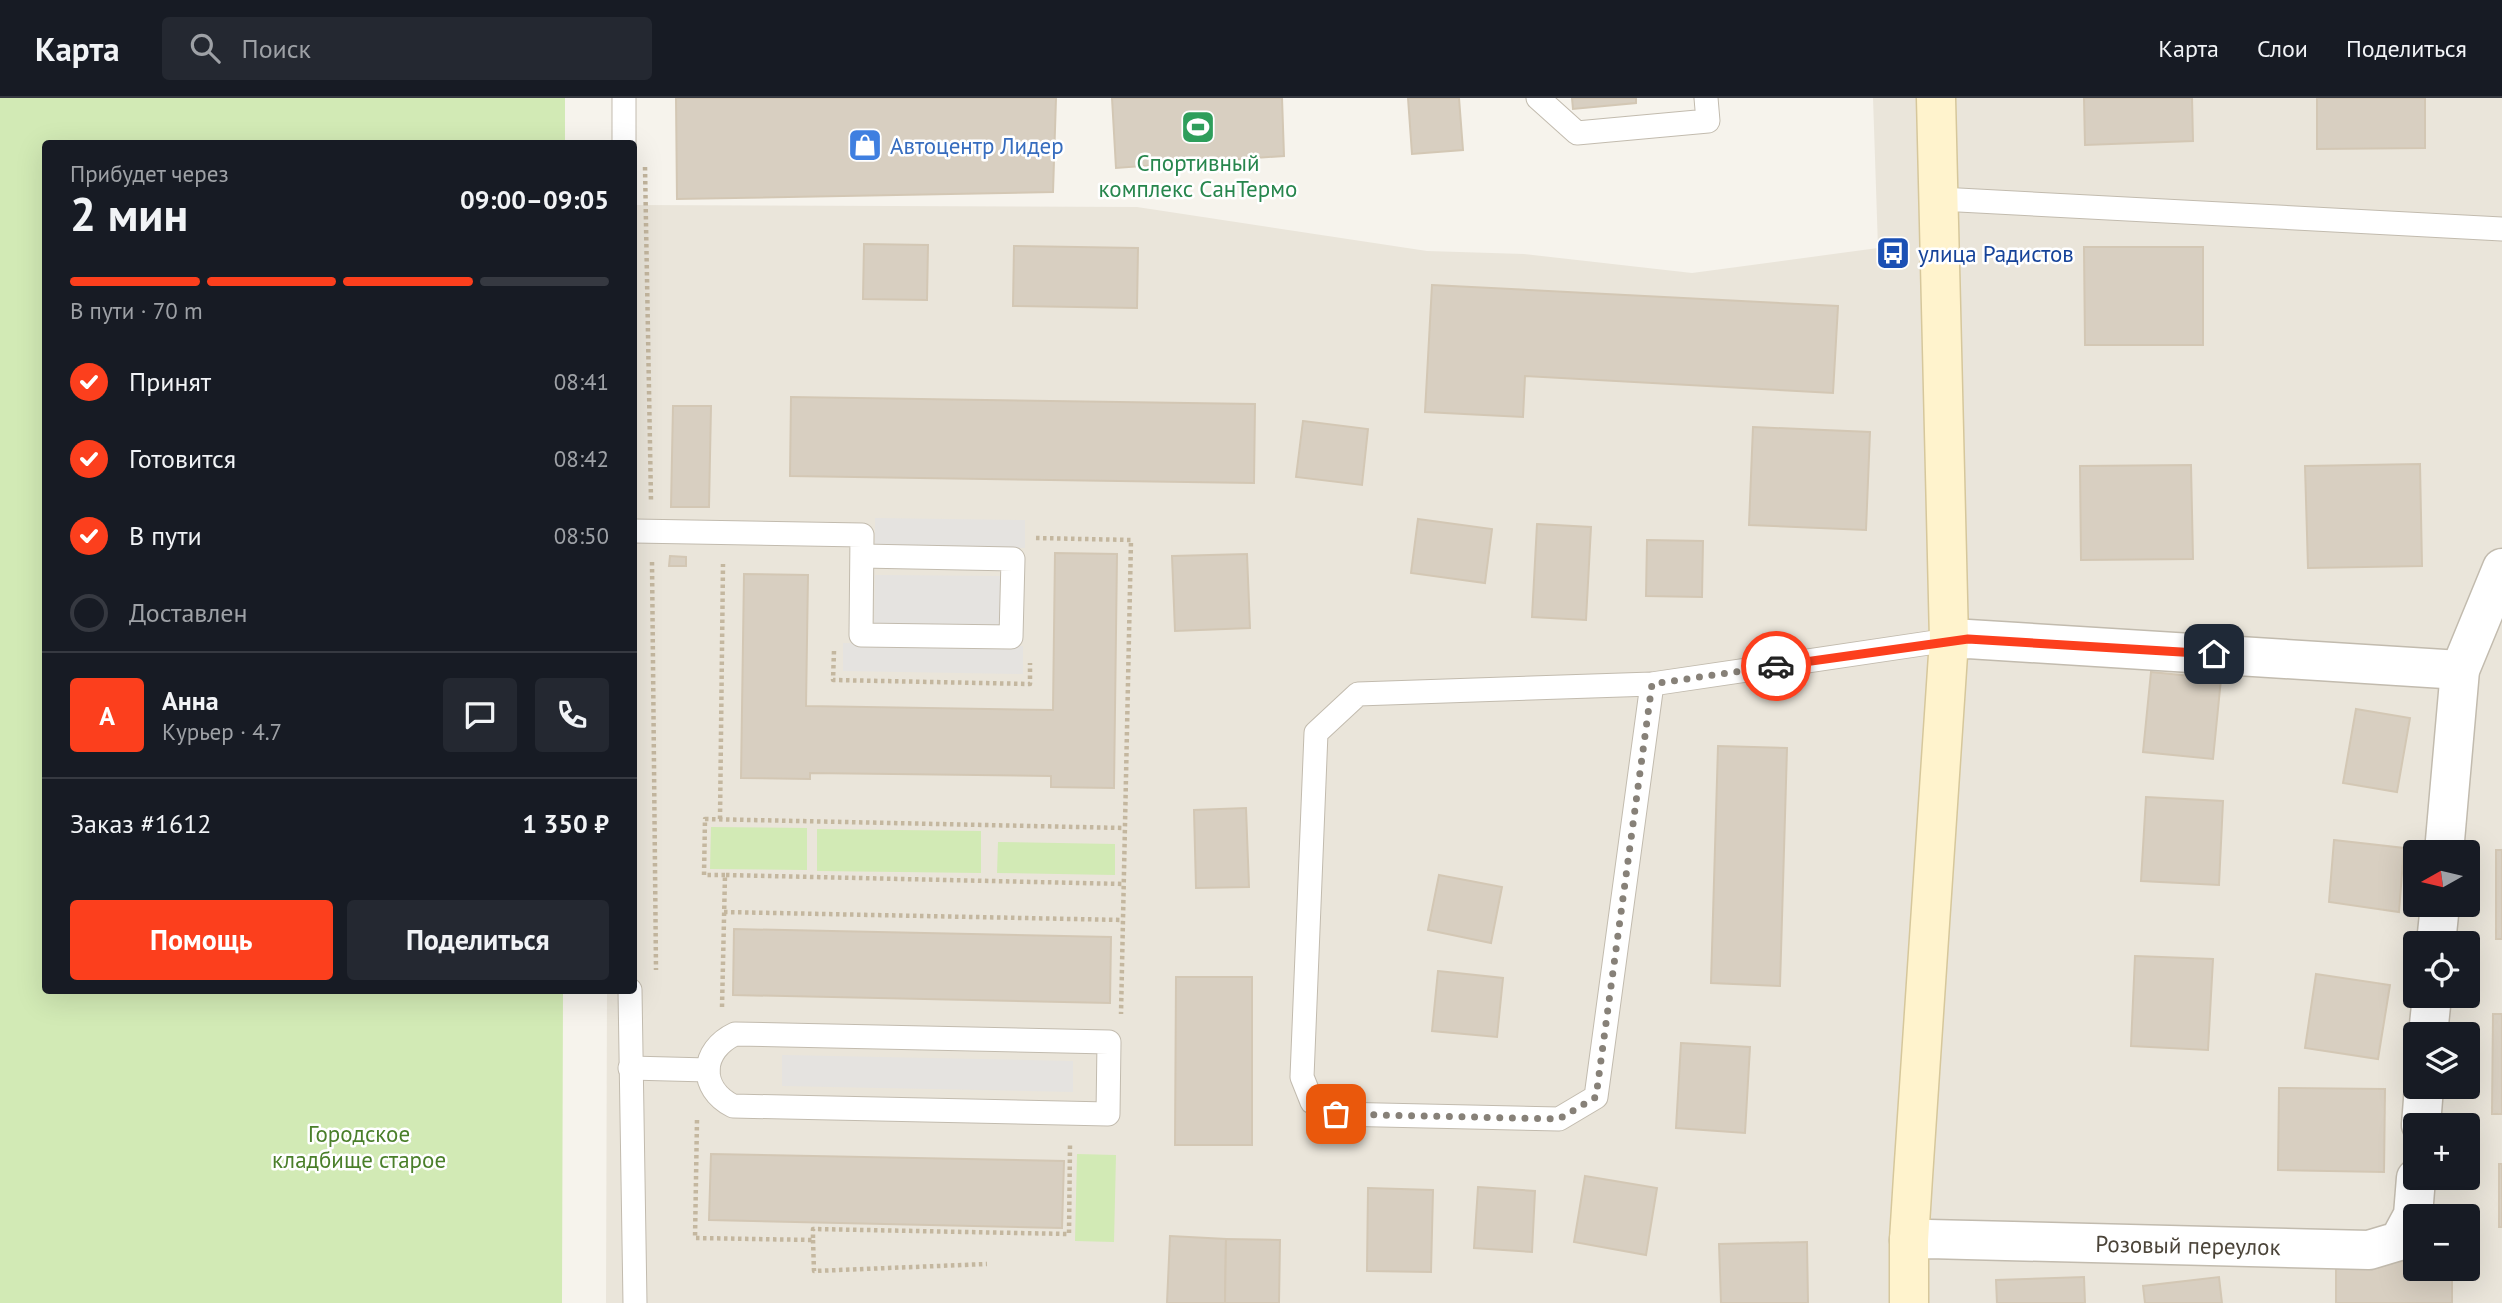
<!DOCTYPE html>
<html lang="ru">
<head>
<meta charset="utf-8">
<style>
	body { margin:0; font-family:"PT Sans",sans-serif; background:#242831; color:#f1f3f6; height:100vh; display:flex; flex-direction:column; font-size:26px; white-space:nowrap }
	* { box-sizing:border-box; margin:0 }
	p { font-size:23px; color:#9ea1a6 }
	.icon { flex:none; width:38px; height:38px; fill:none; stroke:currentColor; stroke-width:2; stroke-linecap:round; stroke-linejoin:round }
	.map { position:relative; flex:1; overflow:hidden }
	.panel { position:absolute; left:42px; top:42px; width:595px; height:854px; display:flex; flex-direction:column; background:#171b24; border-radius:7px; box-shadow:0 7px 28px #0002 }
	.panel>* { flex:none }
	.needle { width:46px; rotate:262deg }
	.fabs { position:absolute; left:2403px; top:742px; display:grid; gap:14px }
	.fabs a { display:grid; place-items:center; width:77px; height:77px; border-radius:7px; background:#171b24; box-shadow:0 7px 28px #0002; font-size:35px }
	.pin { position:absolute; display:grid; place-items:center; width:60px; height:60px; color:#fff; margin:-30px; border-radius:14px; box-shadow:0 4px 10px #0006 }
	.courier { position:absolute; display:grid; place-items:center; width:70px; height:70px; margin:-35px; border:5px solid #fc3f1d; border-radius:50%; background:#fff; color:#222; box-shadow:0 2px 9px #0007 }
	.head em { font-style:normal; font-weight:700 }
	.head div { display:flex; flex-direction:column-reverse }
	.head { display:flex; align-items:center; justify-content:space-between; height:119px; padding:0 28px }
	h1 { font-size:46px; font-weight:700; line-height:52px }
	.bar { display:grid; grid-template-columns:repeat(4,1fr); gap:10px 7px; align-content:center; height:84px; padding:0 28px }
	.bar i { height:9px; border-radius:5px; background:#363941 }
	.bar .active { background:#fc3f1d }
	.bar p { grid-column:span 4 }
	.line { display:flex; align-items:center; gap:18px; padding:0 28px; border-top:2px solid #363941 }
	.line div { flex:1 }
	.round { display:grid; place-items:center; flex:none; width:74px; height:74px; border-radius:7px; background:#242831 }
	ol { padding:0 28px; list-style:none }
	li { display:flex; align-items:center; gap:21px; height:77px }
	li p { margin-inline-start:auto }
	li .icon { padding:7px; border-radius:50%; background:#fc3f1d; color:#fff; stroke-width:4 }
	li:last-child { color:#9ea1a6 }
	li i { width:38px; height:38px; border:4px solid #363941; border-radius:50% }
	.button { display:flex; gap:14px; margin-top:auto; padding:14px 28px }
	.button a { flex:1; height:80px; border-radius:7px; background:#fc3f1d; color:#fff; font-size:28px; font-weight:700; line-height:80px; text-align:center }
	.button a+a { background:#242831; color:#f1f3f6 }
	header { display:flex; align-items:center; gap:42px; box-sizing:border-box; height:98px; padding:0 35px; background:#171b24; border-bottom:2px solid #363941 }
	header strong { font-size:33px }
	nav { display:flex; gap:38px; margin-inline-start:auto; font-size:24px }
	.search { width:490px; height:63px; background:#242831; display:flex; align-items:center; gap:18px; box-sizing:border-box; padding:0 24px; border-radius:7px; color:#9ea1a6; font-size:26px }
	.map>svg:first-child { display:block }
	.residential { fill:#eae5da; fill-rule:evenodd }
	.green { fill:#d2eab5 }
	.parking { fill:#e5e3e0 }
	.building { fill:#d8cfc1; stroke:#d3c7b4; stroke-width:2 }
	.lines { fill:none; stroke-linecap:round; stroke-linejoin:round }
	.service-casing { stroke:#c2bbae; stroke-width:25 }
	.minor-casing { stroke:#c2bbae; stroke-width:41 }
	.secondary-casing { stroke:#d6c79b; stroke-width:41 }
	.path { stroke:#c4b79f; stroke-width:4.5; stroke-dasharray:3.5 3.5; stroke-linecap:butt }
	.service { stroke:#fff; stroke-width:23 }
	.minor { stroke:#fff; stroke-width:38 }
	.secondary { stroke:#fff3cd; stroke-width:38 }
	.done { stroke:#878178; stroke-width:7; stroke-dasharray:0 12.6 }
	.route { stroke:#fc3f1d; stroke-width:9 }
	.labels { text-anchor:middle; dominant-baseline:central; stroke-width:5; stroke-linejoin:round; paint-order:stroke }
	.shop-label { font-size:23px; fill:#366cbe; stroke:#fff; text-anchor:start }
	.leisure-label { font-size:23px; fill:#27864d; stroke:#fff }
	.transit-label { font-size:23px; fill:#164399; stroke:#fff; text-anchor:start }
	.park-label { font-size:23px; fill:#4a7f2a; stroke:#fff }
	.street-label { font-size:23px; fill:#4b4439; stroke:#fff }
</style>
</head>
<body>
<header>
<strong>Карта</strong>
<div class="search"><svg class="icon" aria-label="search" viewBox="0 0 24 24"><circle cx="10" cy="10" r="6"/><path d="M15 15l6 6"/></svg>Поиск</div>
<nav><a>Карта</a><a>Слои</a><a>Поделиться</a></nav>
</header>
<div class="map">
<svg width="2502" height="1205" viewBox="0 0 2502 1205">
	<rect width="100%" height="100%" fill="#f6f3ec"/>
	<path class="residential" d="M1873,0h629v1205h-1896l1,-312 27,-1v-785l503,2 290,44 97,3 168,19 186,-25zM2415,754h53v53h-53zM2415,845h53v53h-53zM2415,936h53v53h-53zM2415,1027h53v53h-53zM2415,1118h53v53h-53z"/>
	<g class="green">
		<path d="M0,0h565v45l-519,1v846l517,1 -1,312h-562z"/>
		<path d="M711,729l96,1v42l-97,-1z"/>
		<path d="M817,731l164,2v42l-164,-2z"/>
		<path d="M998,744l117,2v31l-118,-2z"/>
		<path d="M1077,1056l39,1 -2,87 -39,-1z"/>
	</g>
	<g class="parking">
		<path d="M875,420l150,2v28l-150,-2z"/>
		<path d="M875,477l130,1v51l-131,-2z"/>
		<path d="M843,545l180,3v28l-180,-3z"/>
		<path d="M782,957l291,6v31l-291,-6z"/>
	</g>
	<g class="building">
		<path d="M676,0h380l-3,94 -376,7z"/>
		<path d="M1112,0h170l2,58 -168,12z"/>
		<path d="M1408,0h51l4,52 -51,4z"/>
		<path d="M1572,0h64v5l-63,6z"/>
		<path d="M2084,0h108l1,43 -108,4z"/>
		<path d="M2317,0h108v50l-108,1z"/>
		<path d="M864,146l64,1 -1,55 -64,-1z"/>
		<path d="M1014,148l124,2 -1,60 -124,-2z"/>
		<path d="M2084,149h119v98h-118z"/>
		<path d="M1432,187l406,21 -5,87 -308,-17 -2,41 -98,-5z"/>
		<path d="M791,299l464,7 -1,79 -464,-7z"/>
		<path d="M673,308h38l-2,101h-38z"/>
		<path d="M1303,323l65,8 -6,56 -66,-8z"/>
		<path d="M1753,329l117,5 -4,98 -117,-5z"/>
		<path d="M2420,366l2,102 -114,2 -3,-102z"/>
		<path d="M2191,367l2,94 -112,1 -1,-94z"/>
		<path d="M1418,421l74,10 -7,54 -74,-10z"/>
		<path d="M1537,426l54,3 -5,93 -54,-3z"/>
		<path d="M1647,442l56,1 -1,56 -56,-1z"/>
		<path d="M1055,455l62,1 -3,234 -63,-1v-11l-241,-3v6l-69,-1 3,-204 64,1 -2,131 247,4z"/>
		<path d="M1247,456l3,74 -75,3 -3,-75z"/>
		<path d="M670,458l16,1v9h-17z"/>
		<path d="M2151,574l70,7 -8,80 -70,-7z"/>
		<path d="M2356,611l54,9 -13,74 -54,-9z"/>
		<path d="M1718,648l69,2 -7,238 -69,-3z"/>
		<path d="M2146,699l77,4 -4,84 -78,-4z"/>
		<path d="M1246,710l3,79 -53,1 -2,-78z"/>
		<path d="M2334,742l70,8 -5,64 -70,-10z"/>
		<rect x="2496" y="752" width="6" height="89"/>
		<path d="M1439,777l63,12 -11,56 -63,-13z"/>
		<path d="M734,831l377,8 -1,66 -377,-8z"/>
		<path d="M2135,858l78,3 -5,91 -77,-4z"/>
		<path d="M1438,873l65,7 -6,59 -65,-6z"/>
		<path d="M2316,876l74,11 -12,74 -73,-11z"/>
		<path d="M1176,879h76v168h-77z"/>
		<path d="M2493,916h9v100h-10z"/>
		<path d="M1681,945l69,4 -5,86 -69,-5z"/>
		<path d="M2279,990l106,1 -1,83 -106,-2z"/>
		<path d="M711,1056l353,7 -2,67 -353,-8z"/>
		<rect x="2499" y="1066" width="3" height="63"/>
		<path d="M1585,1078l72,12 -11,67 -72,-13z"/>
		<path d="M1478,1089l57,4 -3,61 -58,-4z"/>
		<path d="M1368,1090l65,2 -2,82 -64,-1z"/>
		<path d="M1170,1138l56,3 -1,64h-58z"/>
		<path d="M1226,1141l54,1 -1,63h-54z"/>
		<path d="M1807,1144l1,61h-87l-2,-59z"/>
		<path d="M2415,1163v8h37v34h-116v-41z"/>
		<path d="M2084,1179l1,26h-88l-1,-23z"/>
		<path d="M2219,1179l3,26h-77l-2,-17z"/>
	</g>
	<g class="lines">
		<g class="service-casing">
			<g id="service">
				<path d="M624,0v46"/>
				<path d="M1538,0l39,35 131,-12 -2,-23"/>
				<path d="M1940,101l562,30"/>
				<path d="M634,433l228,4 -1,100 150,2 2,-78 -151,-3"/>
				<path d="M1652,586l-56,413 -37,22 -223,-5 -24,-12 -10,-25 14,-344 42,-39 294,-10 297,-44"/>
				<path d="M630,892l5,313"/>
				<path d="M735,936l374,8 -1,72 -375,-8c-35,-18 -32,-56 2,-72z"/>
				<path d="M630,970l78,2"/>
			</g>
		</g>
		<g class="minor-casing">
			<g id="minor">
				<path d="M1949,542l19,-1 492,31"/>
				<path d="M2444,754l16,-182 42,-102"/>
				<path d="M2436,845l4,-38"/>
				<path d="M2428,936l4,-38"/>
				<path d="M2421,1027l3,-38"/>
				<path d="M1909,1142l20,-1 440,11 30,-9 14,-26 3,-37"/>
			</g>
		</g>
		<g class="secondary-casing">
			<path id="secondary" d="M1909,1205v-63l4,-63 36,-537 -13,-542"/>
		</g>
		<g class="path">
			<path d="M645,69l6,334"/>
			<path d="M1036,440l95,2 -10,474"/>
			<path d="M652,464l4,408"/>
			<path d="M834,553l-1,29 197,4v-21"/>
			<path d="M720,721l3,-255"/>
			<path d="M725,777h-21l1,-56 419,9"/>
			<path d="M724,814l399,8"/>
			<path d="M722,909l3,-132 399,9"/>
			<path d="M697,1022l-2,118 118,2v-11l256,5 1,-89"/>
			<path d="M813,1142l1,31 173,-7"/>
		</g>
		<use href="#service" class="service"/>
		<use href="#minor" class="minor"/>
		<use href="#secondary" class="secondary"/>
	</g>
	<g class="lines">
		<path class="done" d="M1336,1016l223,5 37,-22 56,-413 124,-18"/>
		<path class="route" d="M1776,568l192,-27 246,15"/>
	</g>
	<defs>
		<g id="stadium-square" transform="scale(1.75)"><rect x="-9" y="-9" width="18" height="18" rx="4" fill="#2e9e5b" stroke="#fff"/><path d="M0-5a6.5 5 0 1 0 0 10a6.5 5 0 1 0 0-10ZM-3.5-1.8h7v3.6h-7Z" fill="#fff"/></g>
		<g id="shop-square" transform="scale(1.75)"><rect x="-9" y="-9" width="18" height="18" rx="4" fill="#3f7fe0" stroke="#fff"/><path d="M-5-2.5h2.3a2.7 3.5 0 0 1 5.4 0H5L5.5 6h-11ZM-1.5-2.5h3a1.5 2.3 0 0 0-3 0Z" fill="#fff"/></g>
		<g id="bus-square" transform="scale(1.75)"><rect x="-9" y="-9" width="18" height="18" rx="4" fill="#1a4fb4" stroke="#fff"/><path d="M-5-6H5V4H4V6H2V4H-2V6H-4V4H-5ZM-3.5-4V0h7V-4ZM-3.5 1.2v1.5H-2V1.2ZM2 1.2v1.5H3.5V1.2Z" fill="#fff"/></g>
	</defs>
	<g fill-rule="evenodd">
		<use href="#stadium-square" x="1198" y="29"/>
		<use href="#shop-square" x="865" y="47"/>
		<use href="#bus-square" x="1893" y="155"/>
	</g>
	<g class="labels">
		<g class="shop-label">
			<text x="890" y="47">Автоцентр Лидер</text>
		</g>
		<g class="leisure-label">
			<text x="1198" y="64">Спортивный<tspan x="1198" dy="26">комплекс СанТермо</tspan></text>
		</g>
		<g class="transit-label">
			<text x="1918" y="155">улица Радистов</text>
		</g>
		<g class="park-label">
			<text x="359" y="1035">Городское<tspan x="359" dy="26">кладбище старое</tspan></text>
		</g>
		<g class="street-label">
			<text transform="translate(2188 1147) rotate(1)">Розовый переулок</text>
		</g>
	</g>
</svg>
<div class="fabs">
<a><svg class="needle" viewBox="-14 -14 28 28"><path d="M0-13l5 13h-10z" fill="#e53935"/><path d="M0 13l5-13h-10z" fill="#9ea1a6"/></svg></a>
<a><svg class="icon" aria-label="locate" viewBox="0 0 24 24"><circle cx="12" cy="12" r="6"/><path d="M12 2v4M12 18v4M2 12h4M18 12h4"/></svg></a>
<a><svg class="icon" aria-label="layers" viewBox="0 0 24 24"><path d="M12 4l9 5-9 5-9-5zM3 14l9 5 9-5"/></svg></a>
<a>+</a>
<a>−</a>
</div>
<div class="pin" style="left:1336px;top:1016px;background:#ea580c"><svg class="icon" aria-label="bag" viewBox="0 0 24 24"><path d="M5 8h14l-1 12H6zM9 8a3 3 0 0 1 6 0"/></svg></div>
<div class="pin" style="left:2214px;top:556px;background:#1f2937"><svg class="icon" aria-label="home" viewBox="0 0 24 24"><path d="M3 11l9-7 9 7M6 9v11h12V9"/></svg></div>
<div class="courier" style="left:1776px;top:568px"><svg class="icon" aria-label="car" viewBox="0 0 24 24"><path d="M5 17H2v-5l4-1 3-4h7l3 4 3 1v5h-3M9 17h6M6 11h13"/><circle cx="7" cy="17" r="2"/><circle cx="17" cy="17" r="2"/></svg></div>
<section class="panel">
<div class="head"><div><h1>2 мин</h1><p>Прибудет через</p></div><em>09:00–09:05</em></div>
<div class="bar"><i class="active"></i><i class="active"></i><i class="active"></i><i></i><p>В пути · 70 m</p></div>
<ol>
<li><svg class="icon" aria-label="check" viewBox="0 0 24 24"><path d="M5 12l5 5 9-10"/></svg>Принят<p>08:41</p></li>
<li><svg class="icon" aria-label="check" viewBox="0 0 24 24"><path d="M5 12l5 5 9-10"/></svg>Готовится<p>08:42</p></li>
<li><svg class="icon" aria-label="check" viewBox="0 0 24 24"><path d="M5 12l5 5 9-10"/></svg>В пути<p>08:50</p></li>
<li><i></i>Доставлен</li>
</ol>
<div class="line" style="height:126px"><b class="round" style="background:#fc3f1d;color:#fff">А</b><div><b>Анна</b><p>Курьер · 4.7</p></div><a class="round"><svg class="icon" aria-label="chat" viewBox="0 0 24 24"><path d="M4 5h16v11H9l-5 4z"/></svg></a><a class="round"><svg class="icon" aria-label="phone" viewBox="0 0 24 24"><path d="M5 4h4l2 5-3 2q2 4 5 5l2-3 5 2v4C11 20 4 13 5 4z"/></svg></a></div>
<div class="line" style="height:91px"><div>Заказ #1612</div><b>1 350 ₽</b></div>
<div class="button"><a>Помощь</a><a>Поделиться</a></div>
</section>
</div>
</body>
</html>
